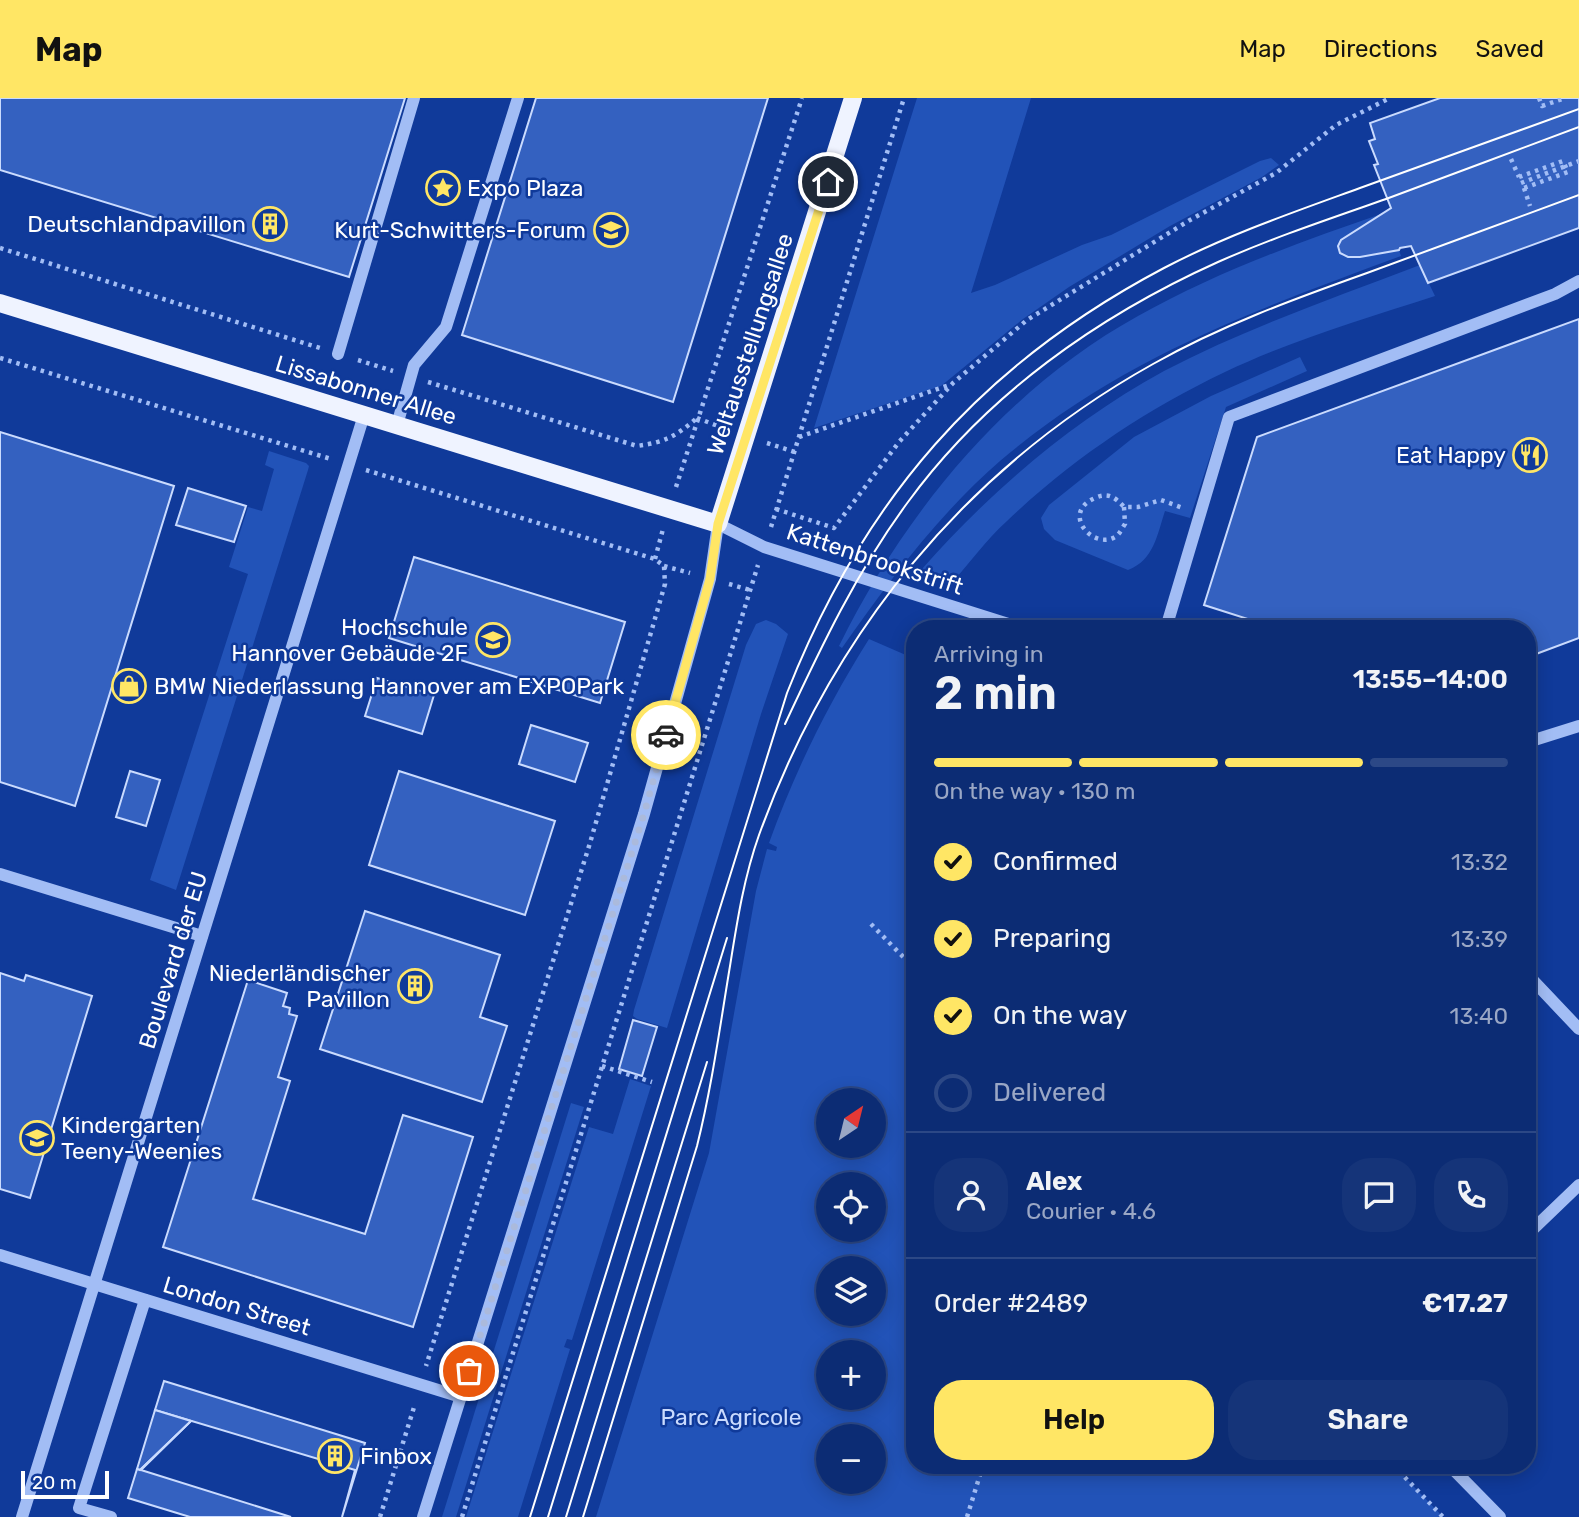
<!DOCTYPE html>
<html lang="en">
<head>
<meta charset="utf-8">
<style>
	body { margin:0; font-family:Rubik,sans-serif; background:#153479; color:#f1f3f6; height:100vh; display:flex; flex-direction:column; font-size:26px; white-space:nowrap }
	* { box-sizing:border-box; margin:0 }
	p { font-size:23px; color:#9aa7c5 }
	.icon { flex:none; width:38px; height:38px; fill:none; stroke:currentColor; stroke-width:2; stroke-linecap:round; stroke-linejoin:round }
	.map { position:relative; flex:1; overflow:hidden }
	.sheet { position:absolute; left:906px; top:522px; width:630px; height:854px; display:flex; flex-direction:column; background:#0c2c74; border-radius:28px; box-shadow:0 4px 18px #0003,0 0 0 2px #2c4886 }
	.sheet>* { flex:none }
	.needle { width:46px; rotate:35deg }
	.buttons { position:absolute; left:816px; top:990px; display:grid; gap:14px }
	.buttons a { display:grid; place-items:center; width:70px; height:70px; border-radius:50%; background:#0c2c74; box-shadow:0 4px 18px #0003,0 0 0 2px #2c4886; font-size:35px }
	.scale { position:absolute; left:21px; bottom:18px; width:88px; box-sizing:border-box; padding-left:7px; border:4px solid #fff; border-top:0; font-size:19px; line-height:24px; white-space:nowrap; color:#fff; -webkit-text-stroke:5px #103a9a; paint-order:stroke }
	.pin { position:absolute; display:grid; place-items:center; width:60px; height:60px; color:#fff; margin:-30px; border:4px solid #fff; border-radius:50%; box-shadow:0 2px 7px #0007 }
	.courier { position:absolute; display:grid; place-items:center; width:70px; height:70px; margin:-35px; border:5px solid #ffe665; border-radius:50%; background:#fff; color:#222; box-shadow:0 2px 9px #0007 }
	.overview em { font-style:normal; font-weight:600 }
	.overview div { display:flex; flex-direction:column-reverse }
	.overview { display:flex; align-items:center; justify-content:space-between; height:119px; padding:0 28px }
	h1 { font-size:46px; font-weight:600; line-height:52px }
	.bar { display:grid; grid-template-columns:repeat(4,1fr); gap:10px 7px; align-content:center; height:84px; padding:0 28px }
	.bar i { height:9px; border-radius:5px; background:#2c4886 }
	.bar .on { background:#ffe665 }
	.bar p { grid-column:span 4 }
	.line { display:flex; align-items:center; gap:18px; padding:0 28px; border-top:2px solid #2c4886 }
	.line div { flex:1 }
	.round { display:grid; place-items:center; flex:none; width:74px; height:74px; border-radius:28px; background:#153479 }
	ol { padding:0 28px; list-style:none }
	li { display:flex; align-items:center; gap:21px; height:77px }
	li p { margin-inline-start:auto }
	li .icon { padding:7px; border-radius:50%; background:#ffe665; color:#111; stroke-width:4 }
	li:last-child { color:#9aa7c5 }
	li i { width:38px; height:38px; border:4px solid #2c4886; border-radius:50% }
	.button { display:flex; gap:14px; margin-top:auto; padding:14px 28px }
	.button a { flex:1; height:80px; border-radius:28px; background:#ffe665; color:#111; font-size:28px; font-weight:600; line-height:80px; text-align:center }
	.button a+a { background:#153479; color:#f1f3f6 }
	header { display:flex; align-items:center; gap:42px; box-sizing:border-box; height:98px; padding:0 35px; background:#ffe665; color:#111 }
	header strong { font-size:33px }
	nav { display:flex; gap:38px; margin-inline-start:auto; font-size:24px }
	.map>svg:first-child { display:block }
	.green { fill:#2253b8; fill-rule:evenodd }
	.building { fill:#3461c0; stroke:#cadbfe; stroke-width:2 }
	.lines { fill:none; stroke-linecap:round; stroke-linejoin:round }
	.path { stroke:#a2bdf5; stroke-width:4.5; stroke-dasharray:3.5 5; stroke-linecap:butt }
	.minor { stroke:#a2bdf5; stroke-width:12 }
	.major { stroke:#eff3ff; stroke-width:18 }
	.tram { stroke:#fff; stroke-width:2 }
	.done { stroke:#abbadc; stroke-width:7; stroke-dasharray:0 12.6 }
	.route { stroke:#ffe665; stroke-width:9 }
	.labels { text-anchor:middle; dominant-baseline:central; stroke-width:5; stroke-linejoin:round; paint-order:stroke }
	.poi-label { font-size:23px; fill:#fff; stroke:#103a9a; text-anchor:end }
	.street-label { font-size:23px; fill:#fff; stroke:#103a9a }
	.park-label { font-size:23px; fill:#cadbfe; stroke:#103a9a }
</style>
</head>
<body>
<header>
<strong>Map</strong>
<nav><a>Map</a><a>Directions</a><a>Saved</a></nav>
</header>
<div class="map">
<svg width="1579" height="1419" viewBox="0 0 1579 1419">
	<rect width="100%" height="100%" fill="#103a9a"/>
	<g class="green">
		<path d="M917,0h114l-60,195 24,-8 87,-40 29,-10 149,-74 11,-3 8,7 -17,12 -92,49 -101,61 -46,32 -82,67 -127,42z"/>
		<path d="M1384,115l-43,27 -2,10 4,6 5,1 51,-7 2,6c-146,54 -280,102 -401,205 -62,54 -111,120 -158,187l-3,-2c66,-134 167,-257 299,-330 78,-44 162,-74 246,-103z"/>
		<path d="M1420,167l15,31c-71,23 -143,44 -210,76 -80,38 -154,88 -218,149 -21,19 -38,43 -57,64l-28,-16c70,-79 149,-147 242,-198 82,-43 170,-73 256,-106z"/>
		<path d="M1300,259l7,14 -81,36 -36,111 -25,-7c-8,24 -11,49 -37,59l-73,-30 -11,-11 -3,-11 8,-13 85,-68 77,-41z"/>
		<path d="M269,353l37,12 3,3 -1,4 -132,420 -26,-10 98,-306 -19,-7 19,-60 14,4 12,-42 -9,-4z"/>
		<path d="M766,522l10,4 12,10 -27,80 -94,314 -30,-9 -4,-3 1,-6 112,-365 10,-21z"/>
		<path d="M869,541l46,20v806h478l50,52h-847l113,-364 47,-262 11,-42 9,2 1,-4 -8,-4c26,-72 59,-139 100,-204zM828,1003h45v45h-45zM828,1087h45v45h-45zM828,1171h45v45h-45zM828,1255h45v45h-45zM828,1339h45v45h-45z"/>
		<path d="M630,981l21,7 -79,254 -5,-1 -3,8 6,2 -52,168h-52l123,-390 24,7z"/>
		<path d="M571,1005l13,4 -128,410h-14z"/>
	</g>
	<g class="building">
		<path d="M0,0h405l-56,179 -349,-107z"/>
		<path d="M536,0h232l-95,304 -211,-67z"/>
		<path d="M1440,0h139v130l-151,55 -17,-37 -11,2 -1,2 -39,7h-12l-8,-4 -2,-7 3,-6 50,-32 -17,-43 4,-1 -9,-23 6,-2 -5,-16z"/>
		<path d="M1579,221v319l-51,19v-29h-252l-72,-23 53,-168z"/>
		<path d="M0,334l174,54 -99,320 -75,-24z"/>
		<path d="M188,390l58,18 -12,36 -58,-17z"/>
		<path d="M414,459l211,65 -25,81 -211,-65z"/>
		<path d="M377,580l57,17 -12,39 -57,-18z"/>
		<path d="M531,627l57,18 -13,39 -56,-18z"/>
		<path d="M130,673l30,9 -14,46 -30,-9z"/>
		<path d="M399,673l156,50 -30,94 -156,-50z"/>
		<path d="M365,813l135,44 -20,62 27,9 -25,76 -162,-53z"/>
		<path d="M0,875l24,8 2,-6 66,21 -62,202 -30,-9z"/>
		<path d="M248,882l39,13 -4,13 7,2 -1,6 8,2 -19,61 12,4 -37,118 112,35 38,-119 70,22 -60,190 -250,-80z"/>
		<path d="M633,922l24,7 -15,49 -23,-7z"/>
		<path d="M164,1283l201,62 -23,74 13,-47 -200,-60z"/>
		<path d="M155,1312l36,11 -51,49 -3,-1z"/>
		<path d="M191,1323l-50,49 150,47h-101l-62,-19 9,-29 3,1z"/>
	</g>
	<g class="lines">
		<g class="path">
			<path d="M1539,0l3,8 23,-8"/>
			<path d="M1511,61l8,18"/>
			<path d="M1519,79l44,-16 5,11 -44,16"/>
			<path d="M1521,85l58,-22"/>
			<path d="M1524,90l6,18"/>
			<path d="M0,150l320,100"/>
			<path d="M0,260l331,101"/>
			<path d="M358,262l35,11"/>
			<path d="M428,284l209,64c28,-4 38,-9 60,-28"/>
			<path d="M697,320l29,11"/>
			<path d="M799,339l153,-53"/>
			<path d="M767,345l28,9"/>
			<path d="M366,372l289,89 9,7 1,18 -75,259 -164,523"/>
			<path d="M676,389l126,-389"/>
			<path d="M1124,409l1,17c-3,4 -5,10 -10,13 -22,13 -55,-24 -20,-39 13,-6 20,-1 29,9h14l23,-7 22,8"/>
			<path d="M776,411l58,19 65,-86 54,-59 74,-63 163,-100 86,-47 60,-48 54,-27"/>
			<path d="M771,429l133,-429"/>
			<path d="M655,461l8,-30"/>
			<path d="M664,468l26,7"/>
			<path d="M729,486l21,6"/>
			<path d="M871,826l44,45"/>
			<path d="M602,968l50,16"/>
			<path d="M1393,1367l50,52"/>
			<path d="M380,1419l35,-113"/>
			<path d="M462,1419l296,-952"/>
			<path d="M967,1419l16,-52"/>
		</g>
		<g class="minor">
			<path d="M338,256l76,-256"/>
			<path d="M397,327l17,-60 32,-38 72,-229"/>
			<path d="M1166,530l63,-211 326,-123 24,-13"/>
			<path d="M1528,644l51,-16"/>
			<path d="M0,776l202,62"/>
			<path d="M1528,877l51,54"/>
			<path d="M1528,1136l51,-49"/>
			<path d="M0,1157l461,142"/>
			<path d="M1449,1367l51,52"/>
			<path d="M22,1419l342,-1102"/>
			<path d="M111,1419l-32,-9 66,-208"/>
			<path d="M423,1419l221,-703 66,-235 8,-55 46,23 257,81"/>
		</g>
		<path class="major" d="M0,205l718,221 135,-426"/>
		<g class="tram">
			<path d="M785,626c36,-77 72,-153 123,-222 78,-107 190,-186 310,-240 54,-24 111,-43 168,-63 64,-24 129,-48 193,-72"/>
			<path d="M530,1419l257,-824c76,-193 193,-328 377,-425 63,-33 130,-56 196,-80 73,-26 146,-53 219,-79"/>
			<path d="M548,1419l179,-579"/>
			<path d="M566,1419l141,-455"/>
			<path d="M583,1419l114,-371c15,-60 23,-120 33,-180 7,-44 14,-89 29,-131 73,-202 206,-366 394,-471 67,-38 141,-65 214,-91 71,-26 141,-52 212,-78"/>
		</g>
	</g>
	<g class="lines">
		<path class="done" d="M469,1273l175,-557 22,-79"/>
		<path class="route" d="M666,637l44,-156 8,-55 110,-342"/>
	</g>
	<defs>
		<g id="sight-ring" transform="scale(1.75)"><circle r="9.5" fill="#103a9a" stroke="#ffe665" stroke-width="1.5"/><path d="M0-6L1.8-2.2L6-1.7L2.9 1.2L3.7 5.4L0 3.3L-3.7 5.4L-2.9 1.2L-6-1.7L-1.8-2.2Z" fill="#ffe665"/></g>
		<g id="building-ring" transform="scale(1.75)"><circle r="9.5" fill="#103a9a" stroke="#ffe665" stroke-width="1.5"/><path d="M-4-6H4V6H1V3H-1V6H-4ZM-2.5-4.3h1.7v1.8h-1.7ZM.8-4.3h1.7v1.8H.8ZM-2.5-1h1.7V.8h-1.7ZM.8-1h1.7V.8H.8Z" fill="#ffe665"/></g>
		<g id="university-ring" transform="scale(1.75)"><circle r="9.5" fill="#103a9a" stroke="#ffe665" stroke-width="1.5"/><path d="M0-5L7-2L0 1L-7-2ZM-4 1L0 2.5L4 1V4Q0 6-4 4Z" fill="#ffe665"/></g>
		<g id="restaurant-ring" transform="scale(1.75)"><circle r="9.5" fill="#103a9a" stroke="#ffe665" stroke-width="1.5"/><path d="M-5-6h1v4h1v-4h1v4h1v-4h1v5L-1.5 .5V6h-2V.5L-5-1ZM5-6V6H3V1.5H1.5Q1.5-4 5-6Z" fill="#ffe665"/></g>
		<g id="shop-ring" transform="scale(1.75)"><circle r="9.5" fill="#103a9a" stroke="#ffe665" stroke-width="1.5"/><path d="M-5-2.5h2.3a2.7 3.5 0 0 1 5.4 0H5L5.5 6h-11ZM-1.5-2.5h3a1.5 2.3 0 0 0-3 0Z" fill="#ffe665"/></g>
		<g id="school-ring" transform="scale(1.75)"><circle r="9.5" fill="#103a9a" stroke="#ffe665" stroke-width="1.5"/><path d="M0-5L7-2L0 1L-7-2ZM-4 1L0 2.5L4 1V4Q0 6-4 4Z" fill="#ffe665"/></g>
	</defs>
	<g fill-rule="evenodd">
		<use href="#sight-ring" x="443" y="90"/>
		<use href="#building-ring" x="270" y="126"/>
		<use href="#university-ring" x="611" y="132"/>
		<use href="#restaurant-ring" x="1530" y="357"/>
		<use href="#university-ring" x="493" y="542"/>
		<use href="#shop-ring" x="129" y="588"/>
		<use href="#building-ring" x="415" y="888"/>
		<use href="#school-ring" x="37" y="1040"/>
		<use href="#building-ring" x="335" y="1358"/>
	</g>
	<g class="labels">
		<g class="poi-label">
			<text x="467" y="90" text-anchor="start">Expo Plaza</text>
			<text x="246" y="126">Deutschlandpavillon</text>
			<text x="586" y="132">Kurt-Schwitters-Forum</text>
			<text x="1506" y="357">Eat Happy</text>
			<text x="468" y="529">Hochschule<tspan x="468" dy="26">Hannover Gebäude 2F</tspan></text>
			<text x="154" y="588" text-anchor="start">BMW Niederlassung Hannover am EXPOPark</text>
			<text x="390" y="875">Niederländischer<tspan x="390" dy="26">Pavillon</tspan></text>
			<text x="61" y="1027" text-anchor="start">Kindergarten<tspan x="61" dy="26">Teeny-Weenies</tspan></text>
			<text x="360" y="1358" text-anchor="start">Finbox</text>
		</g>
		<g class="street-label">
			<text transform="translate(750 246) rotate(-72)">Weltausstellungsallee</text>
			<text transform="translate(366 292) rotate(17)">Lissabonner Allee</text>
			<text transform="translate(875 461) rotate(18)">Kattenbrookstrift</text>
			<text transform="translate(173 862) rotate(-73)">Boulevard der EU</text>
			<text transform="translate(237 1208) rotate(17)">London Street</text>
		</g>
		<g class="park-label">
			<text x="731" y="1319">Parc Agricole</text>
		</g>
	</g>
</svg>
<div class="buttons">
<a><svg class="needle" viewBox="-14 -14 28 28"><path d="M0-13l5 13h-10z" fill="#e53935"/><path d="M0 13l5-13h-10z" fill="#9aa7c5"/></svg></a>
<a><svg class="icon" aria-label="locate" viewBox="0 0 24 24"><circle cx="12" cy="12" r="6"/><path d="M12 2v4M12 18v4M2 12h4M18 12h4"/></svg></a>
<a><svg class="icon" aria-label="layers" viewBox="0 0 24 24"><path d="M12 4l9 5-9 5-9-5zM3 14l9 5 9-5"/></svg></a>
<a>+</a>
<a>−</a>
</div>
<div class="scale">20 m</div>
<div class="pin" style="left:469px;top:1273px;background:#ea580c"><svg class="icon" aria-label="bag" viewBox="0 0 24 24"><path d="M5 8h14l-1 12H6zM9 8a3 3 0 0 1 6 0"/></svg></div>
<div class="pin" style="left:828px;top:84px;background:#1f2937"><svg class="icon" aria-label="home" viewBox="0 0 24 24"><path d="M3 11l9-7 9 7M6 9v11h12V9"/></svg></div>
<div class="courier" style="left:666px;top:637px"><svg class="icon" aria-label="car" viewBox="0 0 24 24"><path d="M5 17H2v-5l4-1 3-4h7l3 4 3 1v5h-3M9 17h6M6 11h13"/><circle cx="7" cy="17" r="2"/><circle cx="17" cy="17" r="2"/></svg></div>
<section class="sheet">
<div class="overview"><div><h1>2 min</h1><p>Arriving in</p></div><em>13:55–14:00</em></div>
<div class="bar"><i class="on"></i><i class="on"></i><i class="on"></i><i></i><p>On the way · 130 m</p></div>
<ol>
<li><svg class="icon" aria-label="check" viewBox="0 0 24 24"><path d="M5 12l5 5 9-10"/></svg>Confirmed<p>13:32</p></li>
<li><svg class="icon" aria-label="check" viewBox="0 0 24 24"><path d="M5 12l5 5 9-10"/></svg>Preparing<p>13:39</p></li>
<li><svg class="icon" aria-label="check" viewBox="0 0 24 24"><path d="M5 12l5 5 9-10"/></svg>On the way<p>13:40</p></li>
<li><i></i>Delivered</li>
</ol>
<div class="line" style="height:126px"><a class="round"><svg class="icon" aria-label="person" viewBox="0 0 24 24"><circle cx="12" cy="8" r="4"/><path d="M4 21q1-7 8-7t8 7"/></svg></a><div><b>Alex</b><p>Courier · 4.6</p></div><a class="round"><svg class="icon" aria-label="chat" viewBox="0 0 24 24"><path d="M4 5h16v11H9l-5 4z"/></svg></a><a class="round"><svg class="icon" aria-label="phone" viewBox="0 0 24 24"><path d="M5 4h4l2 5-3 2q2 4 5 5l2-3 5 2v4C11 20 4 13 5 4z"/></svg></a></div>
<div class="line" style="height:91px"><div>Order #2489</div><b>€17.27</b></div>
<div class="button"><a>Help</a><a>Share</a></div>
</section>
</div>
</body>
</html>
